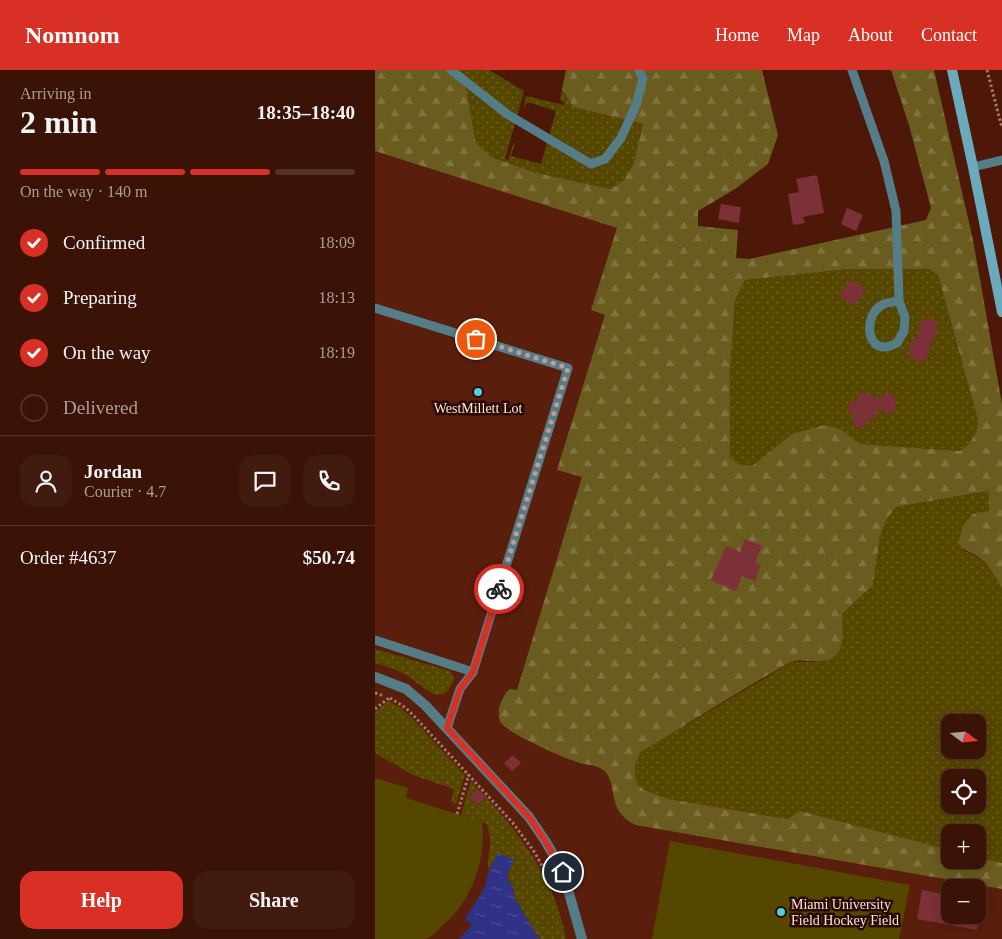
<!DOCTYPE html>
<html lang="en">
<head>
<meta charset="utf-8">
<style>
	body { margin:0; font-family:Georgia,serif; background:#411b10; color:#f1f3f6; height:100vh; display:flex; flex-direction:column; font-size:19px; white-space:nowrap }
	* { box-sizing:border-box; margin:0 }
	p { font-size:16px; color:#ab9e9b }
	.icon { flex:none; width:28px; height:28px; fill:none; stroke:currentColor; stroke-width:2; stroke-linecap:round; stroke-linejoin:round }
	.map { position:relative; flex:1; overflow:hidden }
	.sheet { display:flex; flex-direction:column; background:#3a1206; width:375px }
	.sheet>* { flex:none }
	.needle { width:32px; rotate:106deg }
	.controls { position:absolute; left:566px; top:644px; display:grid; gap:10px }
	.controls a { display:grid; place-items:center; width:45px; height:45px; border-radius:10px; background:#3a1206; box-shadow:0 2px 12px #0003,0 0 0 1px #543228; font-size:25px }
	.pin { position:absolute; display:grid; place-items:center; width:42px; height:42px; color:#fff; margin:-21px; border:2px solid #fff; border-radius:50%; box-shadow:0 1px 5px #0007 }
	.courier { position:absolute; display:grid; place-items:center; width:50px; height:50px; margin:-25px; border:4px solid #d93025; border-radius:50%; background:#fff; color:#222; box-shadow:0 1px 6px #0007 }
	.headline em { font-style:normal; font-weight:800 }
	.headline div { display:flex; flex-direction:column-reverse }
	.headline { display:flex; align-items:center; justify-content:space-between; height:85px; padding:0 20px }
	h1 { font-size:32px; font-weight:800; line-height:38px }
	.bar { display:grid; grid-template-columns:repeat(4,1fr); gap:8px 5px; align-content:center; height:60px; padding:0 20px }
	.bar i { height:6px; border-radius:4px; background:#543228 }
	.bar .selected { background:#d93025 }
	.bar p { grid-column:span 4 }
	.line { display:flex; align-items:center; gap:12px; padding:0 20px; border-top:1px solid #543228 }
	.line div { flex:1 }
	.round { display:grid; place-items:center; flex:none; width:52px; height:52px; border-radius:15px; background:#411b10 }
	ol { padding:0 20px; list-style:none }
	li { display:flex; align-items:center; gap:15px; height:55px }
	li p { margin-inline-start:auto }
	li .icon { padding:5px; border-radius:50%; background:#d93025; color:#fff; stroke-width:4 }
	li:last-child { color:#ab9e9b }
	li i { width:28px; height:28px; border:2px solid #543228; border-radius:50% }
	.primary-button { display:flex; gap:10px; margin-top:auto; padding:10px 20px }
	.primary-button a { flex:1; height:58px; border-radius:15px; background:#d93025; color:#fff; font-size:20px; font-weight:800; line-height:58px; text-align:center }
	.primary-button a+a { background:#411b10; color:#f1f3f6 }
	header { display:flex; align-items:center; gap:30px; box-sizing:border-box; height:70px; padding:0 25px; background:#d93025; color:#fff }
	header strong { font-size:24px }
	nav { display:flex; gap:28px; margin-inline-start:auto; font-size:18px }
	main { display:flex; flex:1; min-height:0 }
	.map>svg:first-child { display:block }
	.built { fill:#5a1e0c; fill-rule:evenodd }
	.grass { fill:url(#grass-dots); fill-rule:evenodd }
	.forest { fill:url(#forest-firs); fill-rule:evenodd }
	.pitch { fill:#554700 }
	.water { fill:url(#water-ripples) }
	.building { fill:#7c3038 }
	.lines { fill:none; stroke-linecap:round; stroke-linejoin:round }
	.path { stroke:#a2786c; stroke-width:3; stroke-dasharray:2.5 2.5; stroke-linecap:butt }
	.lane { stroke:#557d88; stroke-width:9 }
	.street { stroke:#557d88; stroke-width:10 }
	.secondary { stroke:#69abbc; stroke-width:10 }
	.done { stroke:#c19d92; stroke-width:5; stroke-dasharray:0 9 }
	.route { stroke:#d93025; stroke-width:6 }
	.poi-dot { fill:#58c8e4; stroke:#280a03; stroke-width:2 }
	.labels { text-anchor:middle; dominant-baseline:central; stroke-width:5; stroke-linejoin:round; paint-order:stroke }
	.poi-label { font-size:14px; fill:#ffe4dc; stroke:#280a03 }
</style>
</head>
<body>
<header>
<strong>Nomnom</strong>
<nav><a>Home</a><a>Map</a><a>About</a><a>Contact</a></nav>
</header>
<main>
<section class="sheet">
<div class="headline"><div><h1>2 min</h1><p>Arriving in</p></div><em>18:35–18:40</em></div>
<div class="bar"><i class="selected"></i><i class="selected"></i><i class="selected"></i><i></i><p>On the way · 140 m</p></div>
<ol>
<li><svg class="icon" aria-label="check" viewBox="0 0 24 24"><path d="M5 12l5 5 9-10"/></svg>Confirmed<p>18:09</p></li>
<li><svg class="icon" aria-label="check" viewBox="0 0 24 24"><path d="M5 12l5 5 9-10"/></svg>Preparing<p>18:13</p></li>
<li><svg class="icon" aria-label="check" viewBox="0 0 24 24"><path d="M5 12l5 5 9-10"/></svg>On the way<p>18:19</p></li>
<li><i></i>Delivered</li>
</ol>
<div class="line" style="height:90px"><a class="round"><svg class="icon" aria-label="person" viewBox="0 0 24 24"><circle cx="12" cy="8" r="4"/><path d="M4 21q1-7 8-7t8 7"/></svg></a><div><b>Jordan</b><p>Courier · 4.7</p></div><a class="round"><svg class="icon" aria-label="chat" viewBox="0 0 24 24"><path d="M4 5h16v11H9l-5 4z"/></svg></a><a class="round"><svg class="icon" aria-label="phone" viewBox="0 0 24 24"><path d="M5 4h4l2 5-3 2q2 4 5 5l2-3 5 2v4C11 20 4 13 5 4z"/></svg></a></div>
<div class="line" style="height:65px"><div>Order #4637</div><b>$50.74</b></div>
<div class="primary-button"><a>Help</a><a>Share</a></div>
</section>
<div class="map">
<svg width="627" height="869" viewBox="0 0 627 869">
	<defs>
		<pattern id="grass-dots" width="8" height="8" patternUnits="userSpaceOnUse" patternTransform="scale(1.25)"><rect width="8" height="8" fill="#554700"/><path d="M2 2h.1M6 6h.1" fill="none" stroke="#6e6125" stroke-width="1.8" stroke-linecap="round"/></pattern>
		<pattern id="forest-firs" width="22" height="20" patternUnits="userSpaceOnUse" patternTransform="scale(1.25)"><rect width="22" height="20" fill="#6a5c1f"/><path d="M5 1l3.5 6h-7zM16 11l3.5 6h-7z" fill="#80733f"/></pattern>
		<pattern id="water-ripples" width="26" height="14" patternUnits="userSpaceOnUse" patternTransform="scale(1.25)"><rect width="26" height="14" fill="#303285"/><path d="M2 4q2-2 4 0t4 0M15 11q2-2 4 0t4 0" fill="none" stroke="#4f5096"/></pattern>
	</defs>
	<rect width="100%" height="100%" fill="#4e1808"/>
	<path class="built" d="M0,81l334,106 -157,466 450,-232v448h-627zM575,652h27v28h-27zM575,708h27v27h-27zM575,762h27v28h-27zM575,818h27v27h-27z"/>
	<g class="grass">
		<path d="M79,0h35l35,21 -19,68 3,1 6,-18 1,1 -4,13 30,8 15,-53 -29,-9 -2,5h-1l2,-11 38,9v-3l-4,-2 2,-11 11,18 70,17 -10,41 -9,15 -13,9 -74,-16 -44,-15 -17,-15 -10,-55z"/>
		<path d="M474,199h78l11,6 40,145c-1,14 -6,23 -18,31l-98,-7 -9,-5 -11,-9 -75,25 -15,11 -13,-2 -9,-5v-87l5,-71 10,-21z"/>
		<path d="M615,421l-1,20 -26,39c21,9 28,19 39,38v275l-24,-6 -1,-25h-27v18l-150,-39 -11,8 -120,-20 -25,-9 -8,-7 -1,-19 6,-12 151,-90h32l10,-5 5,-6 4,-24 -1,-13 31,-29 7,-49 7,-17 9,-12zM575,652h27v28h-27zM575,708h27v27h-27z"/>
		<path d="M0,579l75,22 4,7c-11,35 -31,6 -50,-4 -9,-5 -19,-8 -29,-11z"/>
		<path d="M14,631l12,7 10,9 54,58 -9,29 -5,-2 3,-13 -41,-14 -38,-22v-41z"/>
		<path d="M96,711l7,8 -8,8 8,8 8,-8c38,42 70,86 80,142h-26l-3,-3 -24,-41 1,-4 -16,-38 -9,17c-3,-8 1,-16 1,-25 0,-7 -1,-14 -3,-21l-26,-9z"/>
	</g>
	<path class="forest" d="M0,0h79l12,18 10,55 17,15 44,15 74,16 13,-9 9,-15 10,-41 -70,-17 -11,-18 4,-19h196l16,65 -10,29 -33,25 -37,22v15l40,4 -2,28 13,1 177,-39 5,-12 -22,-83 -18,-55h43l39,170 29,164v184c-7,-11 -13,-24 -25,-32 -8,-5 -12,-4 -19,-13l6,-19 9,-10 16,-3v-20l-93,16 -9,12 -7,17 -7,49 -31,29c1,12 3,35 -8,43 -13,10 -31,-1 -45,6 -50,28 -99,60 -148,89l-6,12 1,19 8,7 25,9 119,20 12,-8 150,39v10h27l1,-3 24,6v26l-366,-64c-32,-14 -16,-43 -34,-56 -6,-4 -15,-4 -22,-6 -16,-5 -69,-28 -79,-40 -3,-4 -2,-9 -2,-14 2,-8 5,-15 11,-20l7,1 65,-213 -25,-7 48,-155 -14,-5 26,-82 -242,-77zM474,199h79l10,6 40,145c-1,14 -6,23 -18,31l-98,-7 -9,-5 -11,-9 -17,-5 -33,9 -40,32 -13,-2 -9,-6v-86l5,-71 10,-21z"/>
	<g class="pitch">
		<path d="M0,708l33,10 -2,10 76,24c5,38 -11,81 -41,105 -4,4 -10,10 -15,12 -8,0 -41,0 -51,0z"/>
		<path d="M295,771l240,44 -11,54h-247z"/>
	</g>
	<path class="water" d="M123,783l16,7 -7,16 7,15 -1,4 24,41 3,3h-81l13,-14 -7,-6 19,-30 5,-19z"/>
	<g class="building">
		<path d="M442,105l7,38 -21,4 2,6 -12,2 -5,-31 11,-2 -3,-13z"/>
		<path d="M346,134l20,3 -2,16 -21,-4z"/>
		<path d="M472,138l16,7 -7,16 -15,-7z"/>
		<path d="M474,212h8l9,8 -13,16 -14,-11z"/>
		<path d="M551,248l8,1 4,5 -3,15 -4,2 -3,17 -6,3 -9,-1 -4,-5 2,-15 7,-3 2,-16z"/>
		<path d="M488,322l6,1 2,3 10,2 5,-5 7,1 3,5 -1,15 -18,-4 -2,9 -7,-1 -1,6 -5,4 -5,-1 -4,-5 1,-7 -6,-1 2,-13 7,1 1,-6z"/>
		<path d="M370,469l17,7 -7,16 6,3 -6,16 -13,-5 -6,15 -25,-11 15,-34 14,6z"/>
		<path d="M138,685l8,8 -9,8 -8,-8z"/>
		<path d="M103,719l8,8 -8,8 -8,-8z"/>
		<path d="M547,820l28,5v20h27v-15l6,1 -6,29 -60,-11z"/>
	</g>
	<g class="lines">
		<g class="path">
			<path d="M612,0l15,58"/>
			<path d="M0,623l9,3"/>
			<path d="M15,628l16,10 7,7 100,108 22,30 17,31"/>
			<path d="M0,639l14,-11"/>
			<path d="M82,744l12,-40"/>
		</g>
		<g class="lane">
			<path d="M76,0l56,44 84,50 14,-5 16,-21 15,-33 7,-26 -4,-9"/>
			<path d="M477,0l32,91 12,50 3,90 6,16 -1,14 -7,12c-3,1 -8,4 -11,4 -22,1 -21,-35 -2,-43 4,-2 11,-2 15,-3"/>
			<path d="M598,97l29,-7"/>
			<path d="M0,238l193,60 -95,304 -13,17 -13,39"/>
			<path d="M0,570l98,32"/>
		</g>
		<path class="street" d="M0,607l31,12 19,16 104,112 17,25 17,30 19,67"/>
		<path class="secondary" d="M577,0l21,97 29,145"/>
	</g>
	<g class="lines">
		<path class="done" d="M101,269l92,29 -69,221"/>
		<path class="route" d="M124,519l-26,83 -13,17 -13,39 82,89 17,25 17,30"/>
	</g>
	<g class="poi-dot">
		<circle cx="103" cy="322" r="5"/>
		<circle cx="406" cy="842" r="5"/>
	</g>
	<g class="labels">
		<g class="poi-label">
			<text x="103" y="338">WestMillett Lot</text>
			<text x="416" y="834" text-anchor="start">Miami University<tspan x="416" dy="16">Field Hockey Field</tspan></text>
		</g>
	</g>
</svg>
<div class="controls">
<a><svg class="needle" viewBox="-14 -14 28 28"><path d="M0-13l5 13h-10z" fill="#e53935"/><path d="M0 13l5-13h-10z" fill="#ab9e9b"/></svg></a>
<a><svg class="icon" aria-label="locate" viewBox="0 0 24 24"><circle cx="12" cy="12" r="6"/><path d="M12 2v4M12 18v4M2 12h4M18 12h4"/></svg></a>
<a>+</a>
<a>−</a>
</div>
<div class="pin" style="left:101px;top:269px;background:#ea580c"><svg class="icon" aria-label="bag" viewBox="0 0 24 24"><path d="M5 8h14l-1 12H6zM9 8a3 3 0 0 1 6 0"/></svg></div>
<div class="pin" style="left:188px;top:802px;background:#1f2937"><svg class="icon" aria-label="home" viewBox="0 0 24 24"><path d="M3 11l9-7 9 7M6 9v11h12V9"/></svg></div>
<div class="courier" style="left:124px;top:519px"><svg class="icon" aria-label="bike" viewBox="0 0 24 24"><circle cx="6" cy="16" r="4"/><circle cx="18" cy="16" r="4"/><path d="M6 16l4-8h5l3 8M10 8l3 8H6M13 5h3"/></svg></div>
</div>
</main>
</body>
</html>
